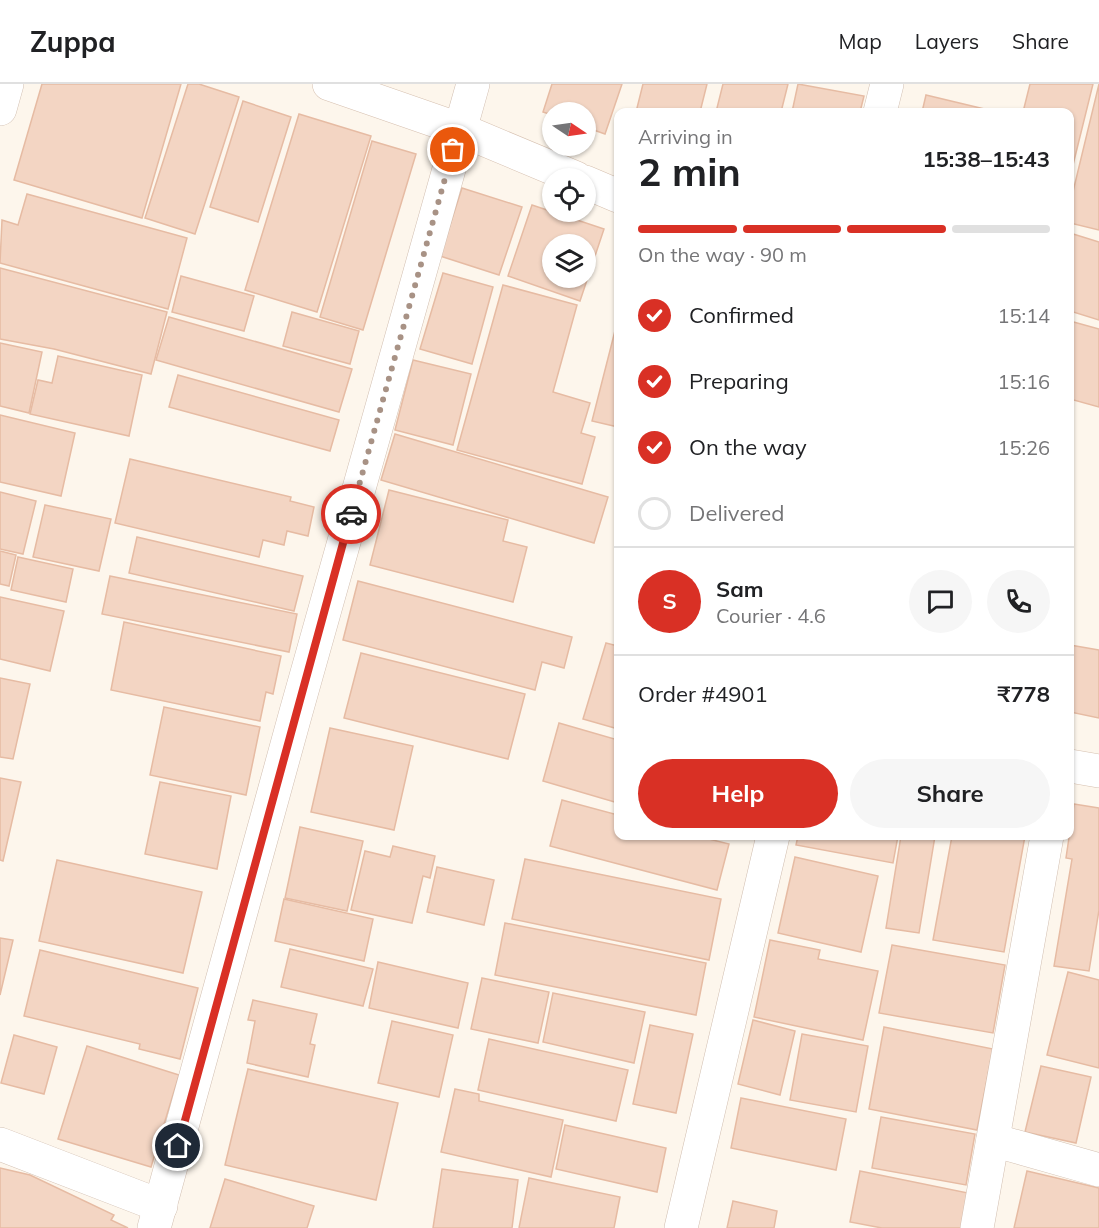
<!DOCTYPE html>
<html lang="en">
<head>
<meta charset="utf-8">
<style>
	body { margin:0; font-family:Mulish,sans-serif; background:#f6f6f6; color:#202124; height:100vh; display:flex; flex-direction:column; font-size:22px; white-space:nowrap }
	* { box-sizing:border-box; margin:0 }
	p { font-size:20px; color:#757577 }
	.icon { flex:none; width:33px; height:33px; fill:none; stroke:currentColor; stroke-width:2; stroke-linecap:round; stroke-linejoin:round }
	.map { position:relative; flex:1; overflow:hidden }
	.side { position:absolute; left:614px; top:24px; width:460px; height:732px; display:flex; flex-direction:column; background:#fff; border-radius:12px; box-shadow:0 2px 4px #0004 }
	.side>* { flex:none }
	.needle { width:39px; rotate:103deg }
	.controls { position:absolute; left:542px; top:18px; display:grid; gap:12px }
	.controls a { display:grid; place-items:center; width:54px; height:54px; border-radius:50%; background:#fff; box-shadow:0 2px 4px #0004; font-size:30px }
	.pin { position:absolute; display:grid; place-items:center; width:51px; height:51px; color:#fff; margin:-26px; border:3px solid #fff; border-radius:50%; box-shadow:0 2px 6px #0007 }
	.courier { position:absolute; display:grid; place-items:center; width:60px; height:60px; margin:-30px; border:4px solid #d93025; border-radius:50%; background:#fff; color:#222; box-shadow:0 2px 8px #0007 }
	.headline em { font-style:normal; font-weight:700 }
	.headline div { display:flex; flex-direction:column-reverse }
	.headline { display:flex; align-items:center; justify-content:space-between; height:102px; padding:0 24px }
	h1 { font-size:39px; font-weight:700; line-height:45px }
	.bar { display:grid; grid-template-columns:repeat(4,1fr); gap:9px 6px; align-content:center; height:72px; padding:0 24px }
	.bar i { height:8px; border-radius:4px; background:#e0e0e0 }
	.bar .current { background:#d93025 }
	.bar p { grid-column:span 4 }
	.line { display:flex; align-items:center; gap:15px; padding:0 24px; border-top:2px solid #e0e0e0 }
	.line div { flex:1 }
	.round { display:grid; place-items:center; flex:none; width:63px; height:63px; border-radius:32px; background:#f6f6f6 }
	ol { padding:0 24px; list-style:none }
	li { display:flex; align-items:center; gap:18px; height:66px }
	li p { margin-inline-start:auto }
	li .icon { padding:6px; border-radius:50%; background:#d93025; color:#fff; stroke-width:4 }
	li:last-child { color:#757577 }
	li i { width:33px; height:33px; border:3px solid #e0e0e0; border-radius:50% }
	.cta { display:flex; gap:12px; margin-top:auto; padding:12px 24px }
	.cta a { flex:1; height:69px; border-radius:36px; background:#d93025; color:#fff; font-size:24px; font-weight:700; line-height:69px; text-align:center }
	.cta a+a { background:#f6f6f6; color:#202124 }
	header { display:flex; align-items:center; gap:36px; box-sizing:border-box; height:84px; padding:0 30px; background:#fff; border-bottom:2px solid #e0e0e0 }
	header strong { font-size:28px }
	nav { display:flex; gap:33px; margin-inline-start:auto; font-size:21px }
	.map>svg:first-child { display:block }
	.building { fill:#f3d5c3; stroke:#e6bba3; stroke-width:1.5; fill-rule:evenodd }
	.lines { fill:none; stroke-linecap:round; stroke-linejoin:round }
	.street-casing { stroke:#d1beb0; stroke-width:34 }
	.secondary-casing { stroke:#d6c0b0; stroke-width:34 }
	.street { stroke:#fff; stroke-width:33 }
	.secondary { stroke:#fff; stroke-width:33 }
	.done { stroke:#a89285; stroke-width:6; stroke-dasharray:0 10.8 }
	.route { stroke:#d93025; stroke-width:8 }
</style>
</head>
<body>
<header>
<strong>Zuppa</strong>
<nav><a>Map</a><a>Layers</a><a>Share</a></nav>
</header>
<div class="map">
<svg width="1099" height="1144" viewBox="0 0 1099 1144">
	<rect width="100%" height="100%" fill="#fdf6ec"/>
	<g class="building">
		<path d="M42,0h139l-39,134 -128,-38z"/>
		<path d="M188,0h11l40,13 -44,137 -50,-16z"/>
		<path d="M552,0h70l-17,50 -20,-7v-15h-33v3l-9,-3z"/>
		<path d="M643,0h64l-7,28h-64z"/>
		<path d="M723,0h65l-7,28h-65z"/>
		<path d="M798,0l66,12 -4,16h-68z"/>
		<path d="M1030,0h63l-23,93v-65h-47z"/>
		<path d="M1099,0v146l-29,-7v-19z"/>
		<path d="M926,11l71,17h-75z"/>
		<path d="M243,17l48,16 -33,105 -48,-15z"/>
		<path d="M299,30l72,22 -54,176 -72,-22z"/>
		<path d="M372,57l44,13 -53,176 -43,-13z"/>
		<path d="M462,104l60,19 -23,68 -59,-19z"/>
		<path d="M27,110l160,44 -19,71 -168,-46 2,-43 16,5z"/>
		<path d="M532,121l72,24 -24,72 -72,-25zM552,160h33v34h-33z"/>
		<path d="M1070,149l29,9v78l-29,-9z"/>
		<path d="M0,184l167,44 -16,62 -97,-25 -54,-10z"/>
		<path d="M443,189l50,14 -21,77 -52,-15z"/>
		<path d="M181,192l73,20 -10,35 -72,-19z"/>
		<path d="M503,201l74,20 -24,87 37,11 -9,30 14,4 -13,47 -125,-34z"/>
		<path d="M292,228l67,19 -9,33 -67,-18z"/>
		<path d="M169,233l183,52 -13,43 -183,-52z"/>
		<path d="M618,235v108l-26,-6z"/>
		<path d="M1070,237l29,8v78l-29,-8z"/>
		<path d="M0,259l42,9 -13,61 -29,-7z"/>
		<path d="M58,272l84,19 -13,61 -99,-22 8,-34 14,3z"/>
		<path d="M413,276l58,14 -18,71 -58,-15z"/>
		<path d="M178,291l161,45 -9,31 -161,-44z"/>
		<path d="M0,331l75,18 -14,63 -61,-14z"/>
		<path d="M395,350l213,63 -14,46 -213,-63z"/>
		<path d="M130,375l161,38 -1,4 24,6 -6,29 -21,-5 -3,14 -21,-5 -4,17 -144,-34z"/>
		<path d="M389,406l119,30 -5,21 24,6 -14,55 -143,-37z"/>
		<path d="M0,408l36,9 -13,53 -23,-5z"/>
		<path d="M45,421l66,14 -12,52 -66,-14z"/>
		<path d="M137,453l166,39 -9,35 -165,-38z"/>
		<path d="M0,467l16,4 -7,31 -9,-2z"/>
		<path d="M18,473l55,12 -7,33 -55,-12z"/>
		<path d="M110,492l187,38 -8,38 -187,-38z"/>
		<path d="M358,497l214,56 -8,31 -22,-6 -7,28 -192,-50z"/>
		<path d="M0,513l64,14 -14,60 -50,-12z"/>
		<path d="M124,538l157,34 -8,38 -7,-2 -6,29 -149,-31z"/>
		<path d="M606,559l12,3v83l-35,-10z"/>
		<path d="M1070,561l29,5v68l-29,-6z"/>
		<path d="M361,569l164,41 -17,65 -164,-41z"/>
		<path d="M0,594l30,6 -17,75 -13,-2z"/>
		<path d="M164,623l96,20 -14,68 -96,-20z"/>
		<path d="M559,639l59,17v63l-75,-22z"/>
		<path d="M330,644l83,18 -19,84 -83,-18z"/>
		<path d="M0,694l21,4 -18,79 -3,-1z"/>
		<path d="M160,698l71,14 -14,73 -72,-15z"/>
		<path d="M562,716l56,15v21h79l32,8 -12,46 -167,-44z"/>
		<path d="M1074,720l25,4v102l-10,61 -35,-5 18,-107 -6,-1z"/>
		<path d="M300,743l63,14 -16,70 -62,-13z"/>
		<path d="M798,752h100l-5,27 -97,-18z"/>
		<path d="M901,752h34l-16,97 -33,-5z"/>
		<path d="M952,752h73l-21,116 -71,-12z"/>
		<path d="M393,762l42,10 -5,22 -7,-2 -11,47 -61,-13 14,-59 25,6z"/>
		<path d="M795,773l83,19 -17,76 -83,-19z"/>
		<path d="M525,775l196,40 -12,61 -197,-41z"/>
		<path d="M57,776l145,32 -19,81 -144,-32z"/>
		<path d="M437,783l57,13 -10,45 -57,-13z"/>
		<path d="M284,815l89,20 -9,42 -89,-20z"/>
		<path d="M505,839l201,40 -10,52 -201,-40z"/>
		<path d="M0,854l13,2 -13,55z"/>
		<path d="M770,856l50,10 -2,9 60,12 -15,69 -109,-23z"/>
		<path d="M892,861l113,20 -12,68 -114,-20z"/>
		<path d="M290,865l83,20 -10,37 -82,-19z"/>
		<path d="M40,866l158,38 -18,71 -41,-10 1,-5 -116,-28z"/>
		<path d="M378,878l90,21 -10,45 -89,-20z"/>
		<path d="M1068,888l31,8v88l-52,-13z"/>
		<path d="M482,894l67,14 -11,51 -67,-14z"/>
		<path d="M553,909l92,19 -11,51 -91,-21z"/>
		<path d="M253,916l64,14 -7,30 5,1 -7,32 -61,-14 8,-42 -7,-1z"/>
		<path d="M753,936l42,11 -15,64 -42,-11z"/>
		<path d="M392,937l61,14 -14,62 -61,-14z"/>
		<path d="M650,941l43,9 -17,79 -43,-9z"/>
		<path d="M884,943l109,22 -16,81 -108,-21z"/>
		<path d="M802,950l66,12 -12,66 -66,-12z"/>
		<path d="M14,951l43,12 -13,47 -43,-11z"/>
		<path d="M489,955l139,31 -12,51 -138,-31z"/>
		<path d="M87,962l92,29 -28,92 -93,-28z"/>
		<path d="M1041,982l50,11 -15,66 -51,-11z"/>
		<path d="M248,985l150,34 -22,97 -151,-35z"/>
		<path d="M455,1005l24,5v7l84,19 -12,57 -110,-25z"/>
		<path d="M741,1014l105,21 -10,51 -105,-22z"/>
		<path d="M881,1033l94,17 -9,51 -94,-17z"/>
		<path d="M565,1041l101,23 -9,44 -101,-23z"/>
		<path d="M0,1084l30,7 84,40 -3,5 17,8h-128z"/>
		<path d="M442,1085l76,11 -6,48h-79z"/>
		<path d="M860,1087l108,22 -7,35h-79l-32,-6z"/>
		<path d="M1027,1087l72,17v40h-85z"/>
		<path d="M529,1094l91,19 -6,31h-95z"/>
		<path d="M225,1095l89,27 -7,22h-97z"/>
		<path d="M733,1117l44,10 -3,17h-47z"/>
	</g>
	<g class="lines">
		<g class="street-casing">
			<g id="street">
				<path d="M0,25l7,-25"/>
				<path d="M880,28l7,-28"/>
				<path d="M993,1056l106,30"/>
				<path d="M0,1060l161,62"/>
				<path d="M154,1144l142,-516 177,-628"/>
				<path d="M681,1144l92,-392"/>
				<path d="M977,1144l70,-392"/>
			</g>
		</g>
		<g class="secondary-casing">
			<g id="secondary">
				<path d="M329,0l130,45 117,49"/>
				<path d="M585,98l33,14"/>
				<path d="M1070,682l29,5"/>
			</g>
		</g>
		<use href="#street" class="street"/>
		<use href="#secondary" class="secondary"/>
	</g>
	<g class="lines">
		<path class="done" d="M351,430l102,-364"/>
		<path class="route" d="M178,1062l173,-632"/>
	</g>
</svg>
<div class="controls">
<a><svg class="needle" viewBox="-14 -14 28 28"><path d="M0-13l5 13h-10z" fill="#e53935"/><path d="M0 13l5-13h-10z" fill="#757577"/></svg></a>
<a><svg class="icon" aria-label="locate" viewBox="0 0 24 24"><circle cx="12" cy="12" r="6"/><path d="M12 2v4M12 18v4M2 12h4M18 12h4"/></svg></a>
<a><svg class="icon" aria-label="layers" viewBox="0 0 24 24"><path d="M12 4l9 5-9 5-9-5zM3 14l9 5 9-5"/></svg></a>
</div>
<div class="pin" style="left:453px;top:66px;background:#ea580c"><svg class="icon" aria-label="bag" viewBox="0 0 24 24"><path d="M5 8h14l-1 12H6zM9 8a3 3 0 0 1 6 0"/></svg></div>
<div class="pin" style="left:178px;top:1062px;background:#1f2937"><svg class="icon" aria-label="home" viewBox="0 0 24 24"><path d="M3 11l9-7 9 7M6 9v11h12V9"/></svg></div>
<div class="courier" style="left:351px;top:430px"><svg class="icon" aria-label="car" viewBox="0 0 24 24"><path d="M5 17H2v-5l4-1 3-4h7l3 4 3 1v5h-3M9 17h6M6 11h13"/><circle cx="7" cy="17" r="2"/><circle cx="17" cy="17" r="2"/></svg></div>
<section class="side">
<div class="headline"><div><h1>2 min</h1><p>Arriving in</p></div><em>15:38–15:43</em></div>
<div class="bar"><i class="current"></i><i class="current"></i><i class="current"></i><i></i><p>On the way · 90 m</p></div>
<ol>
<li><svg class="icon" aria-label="check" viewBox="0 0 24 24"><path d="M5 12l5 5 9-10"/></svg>Confirmed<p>15:14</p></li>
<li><svg class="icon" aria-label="check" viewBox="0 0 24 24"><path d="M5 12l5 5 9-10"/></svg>Preparing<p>15:16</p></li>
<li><svg class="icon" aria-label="check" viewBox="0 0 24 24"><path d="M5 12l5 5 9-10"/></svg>On the way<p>15:26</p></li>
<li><i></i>Delivered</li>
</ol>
<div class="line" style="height:108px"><b class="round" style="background:#d93025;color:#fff">S</b><div><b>Sam</b><p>Courier · 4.6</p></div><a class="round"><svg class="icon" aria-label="chat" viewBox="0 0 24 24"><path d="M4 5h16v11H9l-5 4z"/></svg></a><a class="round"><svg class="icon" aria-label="phone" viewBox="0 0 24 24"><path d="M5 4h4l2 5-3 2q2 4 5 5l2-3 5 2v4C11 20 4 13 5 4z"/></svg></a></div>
<div class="line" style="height:78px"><div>Order #4901</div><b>₹778</b></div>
<div class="cta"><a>Help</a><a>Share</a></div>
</section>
</div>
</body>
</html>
